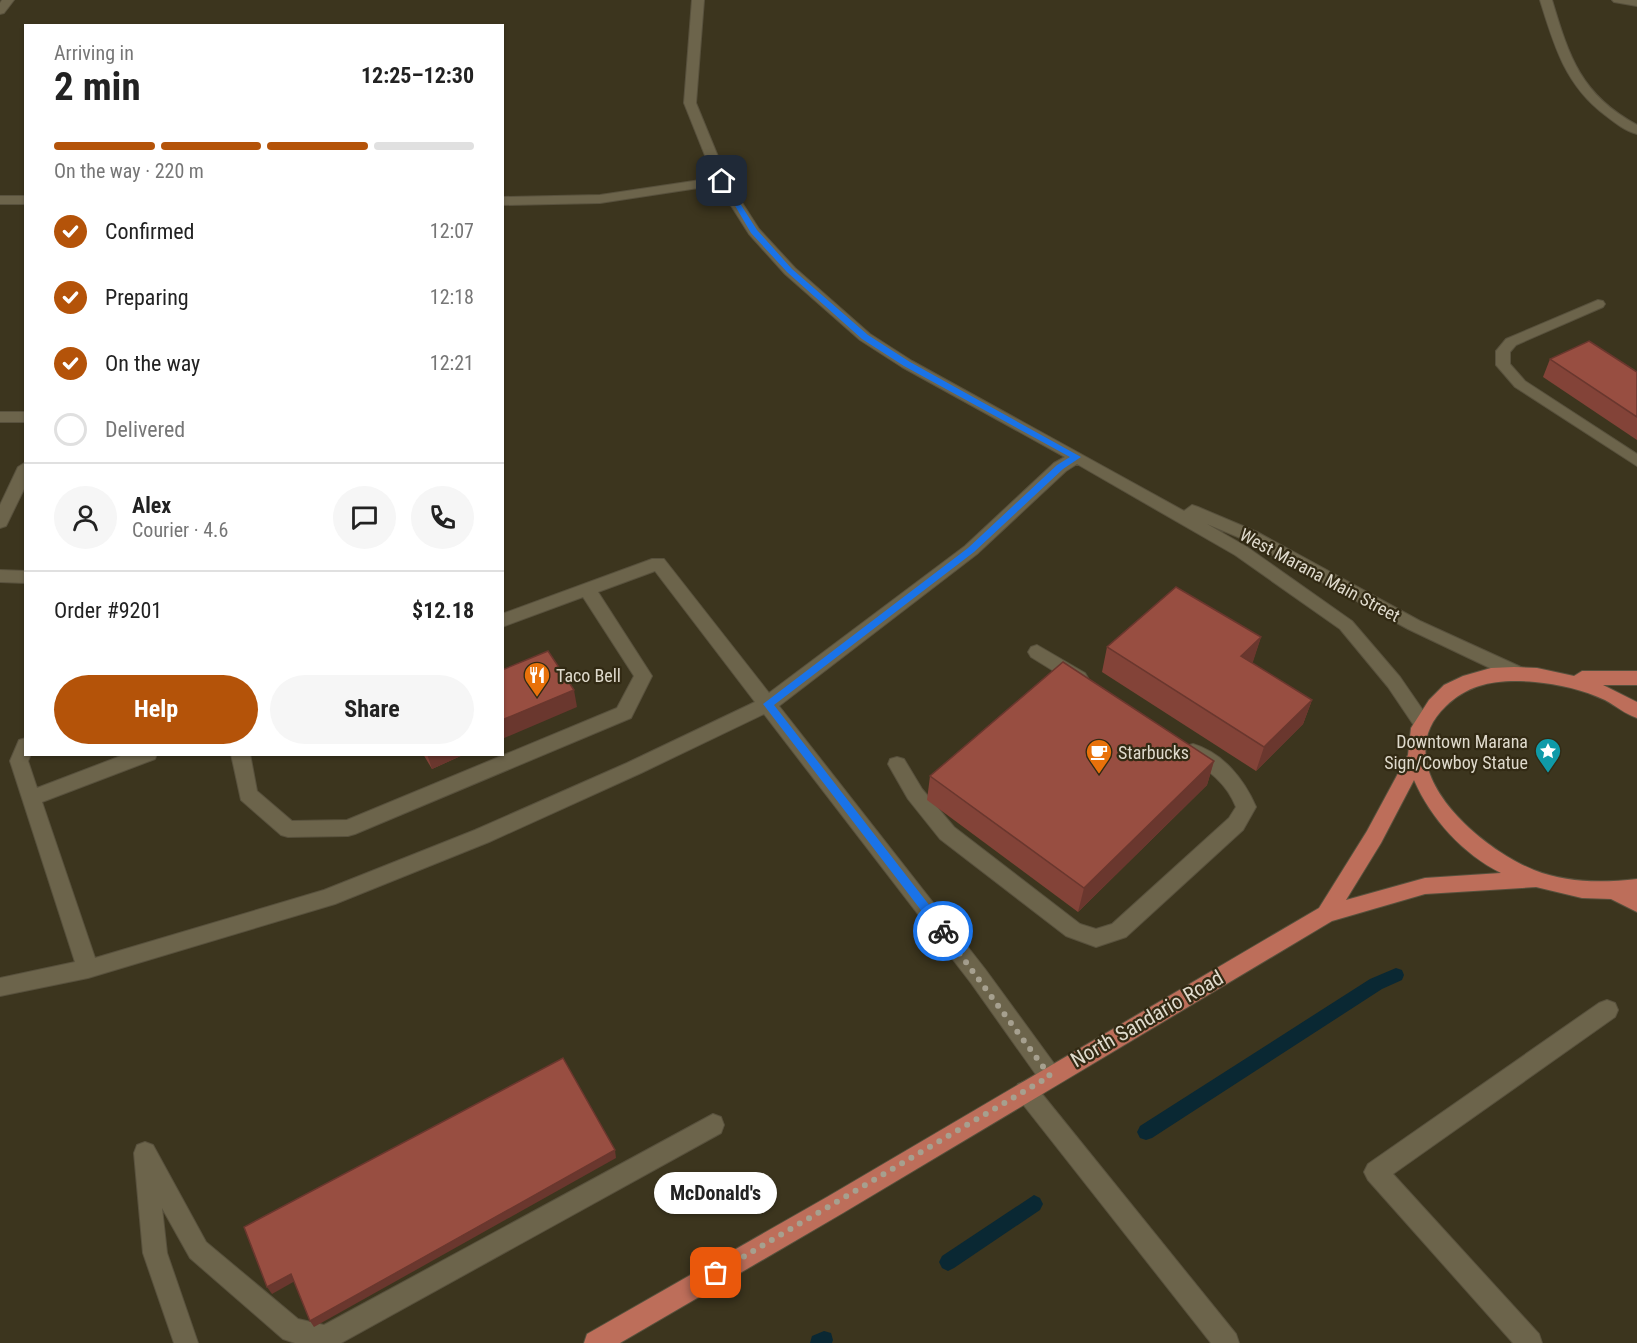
<!DOCTYPE html>
<html lang="en">
<head>
<meta charset="utf-8">
<style>
	body { margin:0; font-family:"Roboto Condensed",sans-serif; background:#f6f6f6; color:#222; height:100vh; display:flex; flex-direction:column; font-size:22px; white-space:nowrap }
	* { box-sizing:border-box; margin:0 }
	p { font-size:20px; color:#767676 }
	.icon { flex:none; width:33px; height:33px; fill:none; stroke:currentColor; stroke-width:2; stroke-linecap:round; stroke-linejoin:round }
	.map { position:relative; flex:1; overflow:hidden }
	.sheet { position:absolute; left:24px; top:24px; width:480px; height:732px; display:flex; flex-direction:column; background:#fff; border-radius:0px; box-shadow:0 2px 4px #0004 }
	.sheet>* { flex:none }
	.pin { position:absolute; display:grid; place-items:center; width:51px; height:51px; color:#fff; margin:-26px; border-radius:12px; box-shadow:0 3px 9px #0006 }
	.courier { position:absolute; display:grid; place-items:center; width:60px; height:60px; margin:-30px; border:4px solid #1a73e8; border-radius:50%; background:#fff; color:#222; box-shadow:0 2px 8px #0007 }
	.bubble { position:absolute; height:42px; border-radius:21px; background:#fff; box-shadow:0 2px 4px #0004; font-size:20px; font-weight:700; line-height:42px; text-align:center }
	.head em { font-style:normal; font-weight:700 }
	.head div { display:flex; flex-direction:column-reverse }
	.head { display:flex; align-items:center; justify-content:space-between; height:102px; padding:0 30px }
	h1 { font-size:39px; font-weight:700; line-height:45px }
	.bar { display:grid; grid-template-columns:repeat(4,1fr); gap:9px 6px; align-content:center; height:72px; padding:0 30px }
	.bar i { height:8px; border-radius:4px; background:#e0e0e0 }
	.bar .current { background:#b45309 }
	.bar p { grid-column:span 4 }
	.line { display:flex; align-items:center; gap:15px; padding:0 30px; border-top:2px solid #e0e0e0 }
	.line div { flex:1 }
	.round { display:grid; place-items:center; flex:none; width:63px; height:63px; border-radius:32px; background:#f6f6f6 }
	ol { padding:0 30px; list-style:none }
	li { display:flex; align-items:center; gap:18px; height:66px }
	li p { margin-inline-start:auto }
	li .icon { padding:6px; border-radius:50%; background:#b45309; color:#fff; stroke-width:4 }
	li:last-child { color:#767676 }
	li i { width:33px; height:33px; border:3px solid #e0e0e0; border-radius:50% }
	.primary-button { display:flex; gap:12px; margin-top:auto; padding:12px 30px }
	.primary-button a { flex:1; height:69px; border-radius:36px; background:#b45309; color:#fff; font-size:24px; font-weight:700; line-height:69px; text-align:center }
	.primary-button a+a { background:#f6f6f6; color:#222 }
	.map>svg:first-child { display:block }
	.lines { fill:none; stroke-linecap:round; stroke-linejoin:round }
	.stream { fill:#0a2833; fill-rule:evenodd }
	.minor-casing { stroke:#58513d; stroke-width:2 }
	.major-casing { stroke:#58513d; stroke-width:2 }
	.minor { fill:#6c644b; fill-rule:evenodd }
	.major { fill:#bd6e5a; fill-rule:evenodd }
	.wall { fill:#834338 }
	.shaded-wall { fill:#6a372e }
	.building { fill:#984e41; stroke:#6a372e; stroke-width:1.5 }
	.route { fill:#1a73e8 }
	.done { stroke:#a6a08f; stroke-width:6; stroke-dasharray:0 10.8 }
	.labels { text-anchor:middle; dominant-baseline:central; stroke-width:4.5; stroke-linejoin:round; paint-order:stroke }
	.street-label { font-size:18px; fill:#dfdacc; stroke:#322a14 }
	.poi-label { font-size:18px; fill:#dfdacc; stroke:#322a14; text-anchor:start }
	.near-street-label { font-size:21px; fill:#dfdacc; stroke:#322a14 }
</style>
</head>
<body>
<div class="map">
<svg width="1637" height="1343" viewBox="0 0 1637 1343">
	<rect width="100%" height="100%" fill="#3c351e"/>
	<g class="lines">
		<g class="stream">
			<path d="M1396,968l6,2 2,5 -2,5 -20,9 -230,149 -6,2 -6,-2 -3,-6 3,-6 230,-147z"/>
			<path d="M1034,1195l6,3 3,6 -3,6 -86,58 -6,3 -6,-3 -3,-6 3,-6z"/>
			<path d="M824,1331l7,2 2,7 -1,3h-22l2,-7z"/>
		</g>
		<g class="minor-casing">
			<g id="minor">
				<path d="M2,0h12l-10,13 -4,1v-11z"/>
				<path d="M692,0h12l-8,103 32,78 31,48 36,39 75,66 42,27 272,150 8,-6 6,2 59,25 163,89 103,47 3,5 -3,5 -6,2 -6,-2 -103,-49 -163,-89 -38,-16 40,23 105,74 48,56 31,45 -2,5 -7,2 -7,-2 -27,-40 -48,-58 -105,-74 -158,-91 -11,7 -89,83 -198,152 206,263 73,100 3,7 -3,7 -8,3 -8,-3 -71,-100 -207,-269 -123,59 -152,69 -154,62 -247,74 -88,18v-18l75,-16 -65,-201 9,-21 7,-2v16h5l-3,7 9,27 89,-34h31l-2,5 -113,43 53,156 229,-68 151,-60 152,-67 128,-61 -100,-131 -57,21 54,84 -21,42 -276,116 -7,2 -60,1 -7,-2 -40,-35 -10,-46h19l7,37 35,30 55,-1 270,-112 17,-32 -51,-79 -81,30v-13l150,-55h12l105,134 196,-147 89,-83 11,-6 -163,-90 -42,-27 -75,-66 -36,-40 -31,-49 -118,18 -98,2v-8l98,-2 114,-17 -30,-75z"/>
				<path d="M1540,0h12c17,57 29,95 85,125v9c-12,-3 -23,-12 -32,-19 -40,-30 -51,-70 -65,-115z"/>
				<path d="M1612,0h25v6l-23,-4z"/>
				<rect x="0" y="196" width="26" height="8"/>
				<path d="M1598,300l5,1 2,3 -2,3 -87,38 -6,7v12l15,17 112,73v12l-122,-79 -19,-22v-14l10,-12z"/>
				<rect x="0" y="412" width="26" height="10"/>
				<path d="M26,462v23l-18,37 -2,4 -6,2v-23l18,-38z"/>
				<path d="M0,570l26,1v12l-26,-1z"/>
				<path d="M1037,645l48,28 3,5 -3,5 -6,2 -6,-2 -42,-26 -3,-5 3,-5z"/>
				<path d="M1193,744c30,9 51,35 63,63l-13,23 -117,107 -30,10 -30,-11 -126,-97 -32,-40 -20,-35 2,-5 7,-2 7,2 18,30 32,38 126,97 16,5 16,-5 117,-106 7,-11c-10,-25 -28,-37 -50,-51l-2,-5 2,-5z"/>
				<path d="M1607,1000l8,3 3,7 -3,7 -222,157 146,160 3,9h-29l-145,-163 -4,-8 4,-8 231,-161z"/>
				<path d="M1026,1081l8,3 202,250 3,9h-28l-193,-245 -3,-7 3,-7z"/>
				<path d="M713,1114l8,3 3,8 -3,8 -380,210h-46l-12,-4 -93,-81 -28,-50 5,45 31,90h-24l-31,-90 -9,-100 3,-8 8,-3 8,3 53,97 92,77 26,6z"/>
			</g>
		</g>
		<g class="major-casing">
			<path id="major" d="M1514,667l23,1 37,8 8,-5h55v14h-34l34,17v16c-12,-4 -21,-12 -32,-18 -21,-10 -47,-16 -70,-18 -34,-3 -64,0 -89,24 -63,60 33,142 88,164 33,13 68,13 103,9v33l-26,-13 -29,-1 -46,-11 -111,7 -93,27 -489,292 -223,130h-36l3,-9 240,-137 492,-289 48,-77 41,-76 3,-27 18,-28 15,-15 19,-9 28,-8zM1414,780c17,39 49,74 87,93l-76,5 -79,22 35,-57z"/>
		</g>
		<use href="#minor" class="minor"/>
		<use href="#major" class="major"/>
	</g>
	<g class="wall">
		<path d="M1550,359l87,13v68l-94,-63z"/>
		<path d="M1261,637l-9,26 60,37 -9,24 -47,47 -154,-99 5,-25z"/>
		<path d="M423,754h42l-33,15z"/>
		<path d="M1214,761l-7,24 -129,127 -151,-112 3,-24z"/>
	</g>
	<g class="shaded-wall">
		<path d="M1261,637l-8,25 -19,19 7,-25z"/>
		<path d="M574,690l3,17 -75,32v-19z"/>
		<path d="M1312,700l-9,24 -47,47 8,-24z"/>
		<path d="M427,754h38l-33,15z"/>
		<path d="M1214,761l-7,24 -129,127 6,-24z"/>
		<path d="M615,1150l1,8 -302,169 -4,-6z"/>
		<path d="M291,1274l4,7 -23,13 -5,-7z"/>
	</g>
	<g class="building">
		<path d="M1589,341l48,31v45l-87,-58z"/>
		<path d="M1176,587l85,50 -20,19 71,44 -48,47 -157,-100z"/>
		<path d="M548,651l26,39 -72,30v-50z"/>
		<path d="M1063,662l151,99 -130,127 -154,-112z"/>
		<path d="M563,1058l52,92 -305,171 -19,-47 -24,13 -23,-60z"/>
	</g>
	<path class="route" d="M720,180h5l32,50 35,39 76,66 42,27 171,95 -18,12 -89,83 -200,153 173,223v7h-7l-177,-231 205,-156 89,-83 13,-8 -166,-91 -42,-27 -75,-67 -36,-39z"/>
	<g class="lines">
		<path class="done" d="M716,1273l334,-197 -107,-145"/>
	</g>
	<defs>
		<g id="restaurant-pin" transform="scale(1.35)"><path d="M0 17L-7.5 6A9.5 9.5 0 1 1 7.5 6Z" fill="#e8710a" stroke="#322a14"/><path d="M-5-6h1v4h1v-4h1v4h1v-4h1v5L-1.5 .5V6h-2V.5L-5-1ZM5-6V6H3V1.5H1.5Q1.5-4 5-6Z" fill="#fff"/></g>
		<g id="sight-pin" transform="scale(1.35)"><path d="M0 17L-7.5 6A9.5 9.5 0 1 1 7.5 6Z" fill="#0f9aa8" stroke="#322a14"/><path d="M0-6L1.8-2.2L6-1.7L2.9 1.2L3.7 5.4L0 3.3L-3.7 5.4L-2.9 1.2L-6-1.7L-1.8-2.2Z" fill="#fff"/></g>
		<g id="cafe-pin" transform="scale(1.35)"><path d="M0 17L-7.5 6A9.5 9.5 0 1 1 7.5 6Z" fill="#e8710a" stroke="#322a14"/><path d="M-5.5-4.5H6V0H3Q3 3.5 0 3.5H-2.5Q-5.5 3.5-5.5 0ZM3-3.2v2h1.7v-2ZM-6 4.5H4V6H-6Z" fill="#fff"/></g>
	</defs>
	<g fill-rule="evenodd">
		<use href="#restaurant-pin" x="537" y="675"/>
		<use href="#sight-pin" x="1548" y="751"/>
		<use href="#cafe-pin" x="1099" y="752"/>
	</g>
	<g class="labels">
		<g class="street-label">
			<text transform="translate(1320 575) rotate(28)">West Marana Main Street</text>
		</g>
		<g class="poi-label">
			<text x="556" y="675">Taco Bell</text>
			<text x="1528" y="741" text-anchor="end">Downtown Marana<tspan x="1528" dy="21">Sign/Cowboy Statue</tspan></text>
			<text x="1118" y="752">Starbucks</text>
		</g>
		<g class="near-street-label">
			<text transform="translate(1147 1019) rotate(-30)">North Sandario Road</text>
		</g>
	</g>
</svg>
<div class="pin" style="left:716px;top:1273px;background:#ea580c"><svg class="icon" aria-label="bag" viewBox="0 0 24 24"><path d="M5 8h14l-1 12H6zM9 8a3 3 0 0 1 6 0"/></svg></div>
<div class="pin" style="left:722px;top:181px;background:#1f2937"><svg class="icon" aria-label="home" viewBox="0 0 24 24"><path d="M3 11l9-7 9 7M6 9v11h12V9"/></svg></div>
<div class="courier" style="left:943px;top:931px"><svg class="icon" aria-label="bike" viewBox="0 0 24 24"><circle cx="6" cy="16" r="4"/><circle cx="18" cy="16" r="4"/><path d="M6 16l4-8h5l3 8M10 8l3 8H6M13 5h3"/></svg></div>
<div class="bubble" style="left:654px;top:1172px;width:123px">McDonald's</div>
<section class="sheet">
<div class="head"><div><h1>2 min</h1><p>Arriving in</p></div><em>12:25–12:30</em></div>
<div class="bar"><i class="current"></i><i class="current"></i><i class="current"></i><i></i><p>On the way · 220 m</p></div>
<ol>
<li><svg class="icon" aria-label="check" viewBox="0 0 24 24"><path d="M5 12l5 5 9-10"/></svg>Confirmed<p>12:07</p></li>
<li><svg class="icon" aria-label="check" viewBox="0 0 24 24"><path d="M5 12l5 5 9-10"/></svg>Preparing<p>12:18</p></li>
<li><svg class="icon" aria-label="check" viewBox="0 0 24 24"><path d="M5 12l5 5 9-10"/></svg>On the way<p>12:21</p></li>
<li><i></i>Delivered</li>
</ol>
<div class="line" style="height:108px"><a class="round"><svg class="icon" aria-label="person" viewBox="0 0 24 24"><circle cx="12" cy="8" r="4"/><path d="M4 21q1-7 8-7t8 7"/></svg></a><div><b>Alex</b><p>Courier · 4.6</p></div><a class="round"><svg class="icon" aria-label="chat" viewBox="0 0 24 24"><path d="M4 5h16v11H9l-5 4z"/></svg></a><a class="round"><svg class="icon" aria-label="phone" viewBox="0 0 24 24"><path d="M5 4h4l2 5-3 2q2 4 5 5l2-3 5 2v4C11 20 4 13 5 4z"/></svg></a></div>
<div class="line" style="height:78px"><div>Order #9201</div><b>$12.18</b></div>
<div class="primary-button"><a>Help</a><a>Share</a></div>
</section>
</div>
</body>
</html>
